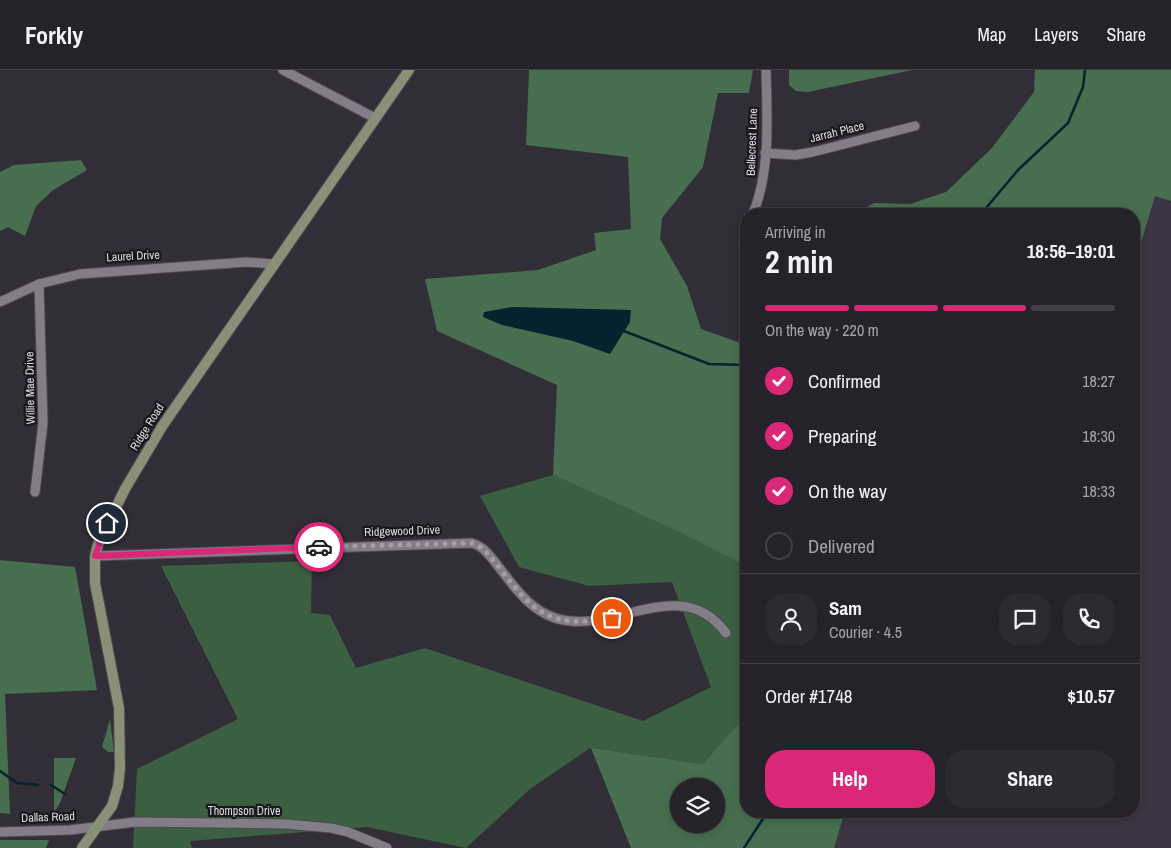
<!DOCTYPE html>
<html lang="en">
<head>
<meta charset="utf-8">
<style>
	body { margin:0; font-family:"Archivo Narrow",sans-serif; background:#2e2a31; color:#f1f3f6; height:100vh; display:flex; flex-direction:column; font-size:19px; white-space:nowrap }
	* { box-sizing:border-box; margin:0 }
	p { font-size:16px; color:#a4a4a8 }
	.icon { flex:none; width:28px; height:28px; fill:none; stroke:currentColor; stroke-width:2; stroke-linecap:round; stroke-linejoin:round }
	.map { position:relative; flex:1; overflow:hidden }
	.details { position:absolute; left:740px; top:138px; width:400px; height:610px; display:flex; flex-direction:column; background:#262229; border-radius:20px; box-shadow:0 2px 12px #0003,0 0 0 1px #423f46 }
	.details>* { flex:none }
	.fabs { position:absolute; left:670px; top:708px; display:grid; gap:10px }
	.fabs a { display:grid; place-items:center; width:55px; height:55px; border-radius:50%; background:#262229; box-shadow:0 2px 12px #0003,0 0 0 1px #423f46; font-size:25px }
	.pin { position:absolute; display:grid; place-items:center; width:42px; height:42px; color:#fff; margin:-21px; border:2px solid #fff; border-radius:50%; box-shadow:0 1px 5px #0007 }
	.courier { position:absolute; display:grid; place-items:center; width:50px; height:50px; margin:-25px; border:4px solid #db2777; border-radius:50%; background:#fff; color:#222; box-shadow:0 1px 6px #0007 }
	.headline em { font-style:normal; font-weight:800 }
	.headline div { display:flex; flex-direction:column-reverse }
	.headline { display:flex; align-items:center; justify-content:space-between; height:85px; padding:0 25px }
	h1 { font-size:32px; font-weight:800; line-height:38px }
	.bar { display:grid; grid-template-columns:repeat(4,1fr); gap:8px 5px; align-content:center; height:60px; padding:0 25px }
	.bar i { height:6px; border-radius:4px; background:#423f46 }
	.bar .active { background:#db2777 }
	.bar p { grid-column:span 4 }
	.line { display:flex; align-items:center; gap:12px; padding:0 25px; border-top:1px solid #423f46 }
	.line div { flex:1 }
	.round { display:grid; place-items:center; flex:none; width:52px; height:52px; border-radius:20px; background:#2e2a31 }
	ol { padding:0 25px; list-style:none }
	li { display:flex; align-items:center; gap:15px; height:55px }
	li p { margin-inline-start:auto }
	li .icon { padding:5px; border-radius:50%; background:#db2777; color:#fff; stroke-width:4 }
	li:last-child { color:#a4a4a8 }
	li i { width:28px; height:28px; border:2px solid #423f46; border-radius:50% }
	.button { display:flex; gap:10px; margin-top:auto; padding:10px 25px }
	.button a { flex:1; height:58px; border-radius:20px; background:#db2777; color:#fff; font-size:20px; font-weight:800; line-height:58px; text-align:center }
	.button a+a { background:#2e2a31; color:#f1f3f6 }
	header { display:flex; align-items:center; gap:30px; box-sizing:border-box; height:70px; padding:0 25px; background:#262229; border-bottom:1px solid #423f46 }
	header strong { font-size:24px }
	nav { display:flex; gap:28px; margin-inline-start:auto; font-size:18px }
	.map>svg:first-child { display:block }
	.built { fill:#3c3543 }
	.green { fill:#3a6041 }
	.forest { fill:#476f4f; fill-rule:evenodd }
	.water { fill:#04232e }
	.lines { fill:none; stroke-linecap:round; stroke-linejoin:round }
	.stream { stroke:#04232e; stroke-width:2.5 }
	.street-casing { stroke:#4d4951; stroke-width:11 }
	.secondary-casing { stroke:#4d4951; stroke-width:12 }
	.street { stroke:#837d88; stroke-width:9 }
	.secondary { stroke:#8a9078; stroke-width:10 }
	.done { stroke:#a29fa6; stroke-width:5; stroke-dasharray:0 9 }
	.route { stroke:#db2777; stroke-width:6 }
	.labels { text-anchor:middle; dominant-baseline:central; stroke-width:4.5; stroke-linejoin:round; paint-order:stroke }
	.street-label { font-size:12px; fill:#dfdce2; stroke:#19171b }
</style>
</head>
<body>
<header>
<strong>Forkly</strong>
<nav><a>Map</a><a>Layers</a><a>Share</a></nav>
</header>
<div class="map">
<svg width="1171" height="778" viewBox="0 0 1171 778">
	<rect width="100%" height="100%" fill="#322e37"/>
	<path class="built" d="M1155,125l16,6v647h-337l11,-37h289v-545z"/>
	<path class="green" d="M553,405l122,55 71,36v138l-2,13 -41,47 -113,-16 -60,41 -64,59 -99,-21 -177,14 2,7h-59l4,-79 101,-50 -77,-153 151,-5 -1,52 19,2 26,53 69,-20 218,73 68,-34 -39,-105 -83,4 -70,-19 -39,-71z"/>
	<g class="forest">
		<path d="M529,0h224l-4,23h-31l-15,74 -41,51 -2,21 27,47 14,43 45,16v221l-71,-36 -122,-55 4,-90 -120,-54 -12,-52 113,-9 58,-20 -2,-17 37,-4 -3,-72 -102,-12z"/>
		<path d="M789,0h123l-104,22 -12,-1 -7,-6z"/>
		<path d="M1035,0h136v131l-16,-5 -21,70v-52h-279l19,-11 36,1 36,-12 46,-44 42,-56z"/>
		<path d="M81,90l6,10 -34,20 -17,16 -11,30 -17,-9 -8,4v-59l14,-7z"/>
		<path d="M0,490l75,7 22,123 -92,4 5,120 -10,-1z"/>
		<path d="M746,634v107h99l-11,37h-203l-40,-100 112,16 41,-47zM679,716h37v38h-37z"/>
		<path d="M110,649l4,33h-6l-6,-5z"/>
		<path d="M54,688h22l-16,45 -6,10z"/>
		<path d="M0,770h49l-3,8h-46z"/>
	</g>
	<path class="water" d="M512,237l119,3 -1,12 -20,32 -37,-13 -71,-16 -19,-8 1,-5z"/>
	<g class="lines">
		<g class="stream">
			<path d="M981,144l37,-44 50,-47 15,-36 2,-17"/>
			<path d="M624,261l85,33 37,1"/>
			<path d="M746,424l-2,5 2,5"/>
			<path d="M0,701l17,12 21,2"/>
			<path d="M51,715l14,9"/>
			<path d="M744,778l24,-37"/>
		</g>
		<g class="street-casing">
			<g id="street">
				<path d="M283,0l92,48"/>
				<path d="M765,83l30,2 18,-3 102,-26"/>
				<path d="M753,144c18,-45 14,-96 13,-144"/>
				<path d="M744,178l2,-19"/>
				<path d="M0,232l39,-18 41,-10 167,-12 26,2"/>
				<path d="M35,422l8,-69 -4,-139"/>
				<path d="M95,486l377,-13c11,3 16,11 23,19 20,26 39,56 75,59 54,6 114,-45 156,12"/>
				<path d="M0,762l70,-2 65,-8 151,2 45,4 17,4 39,16"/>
			</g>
		</g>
		<g class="secondary-casing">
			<path id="secondary" d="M82,778l30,-42 6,-20 2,-18 -1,-60 -24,-125v-27l3,-12 27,-55 38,-64 246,-355"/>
		</g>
		<use href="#street" class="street"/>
		<use href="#secondary" class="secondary"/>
	</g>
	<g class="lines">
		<path class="done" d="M319,477l153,-4c12,3 18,14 26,23 36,47 52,63 114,52"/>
		<path class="route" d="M107,453l-12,33 224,-9"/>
	</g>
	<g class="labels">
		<g class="street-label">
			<text transform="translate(837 62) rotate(-14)">Jarrah Place</text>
			<text transform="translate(752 72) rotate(-88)">Bellecrest Lane</text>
			<text transform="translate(133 186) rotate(-3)">Laurel Drive</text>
			<text transform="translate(30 318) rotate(-91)">Willie Mae Drive</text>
			<text transform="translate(147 357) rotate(-58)">Ridge Road</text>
			<text transform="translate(402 461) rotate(-2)">Ridgewood Drive</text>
			<text x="244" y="741">Thompson Drive</text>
			<text transform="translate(48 747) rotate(-2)">Dallas Road</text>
		</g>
	</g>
</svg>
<div class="fabs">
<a><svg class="icon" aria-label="layers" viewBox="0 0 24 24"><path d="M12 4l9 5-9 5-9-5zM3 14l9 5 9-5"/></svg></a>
</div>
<div class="pin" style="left:612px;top:548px;background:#ea580c"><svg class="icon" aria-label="bag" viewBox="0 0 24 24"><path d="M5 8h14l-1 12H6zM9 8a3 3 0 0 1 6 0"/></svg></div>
<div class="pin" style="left:107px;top:453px;background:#1f2937"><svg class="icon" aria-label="home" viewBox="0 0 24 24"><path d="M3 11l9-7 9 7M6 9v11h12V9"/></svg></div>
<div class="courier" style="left:319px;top:477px"><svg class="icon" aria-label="car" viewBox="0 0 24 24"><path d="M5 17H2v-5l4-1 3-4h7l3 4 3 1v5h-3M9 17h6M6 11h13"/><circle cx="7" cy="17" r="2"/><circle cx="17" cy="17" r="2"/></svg></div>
<section class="details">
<div class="headline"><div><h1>2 min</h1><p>Arriving in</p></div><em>18:56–19:01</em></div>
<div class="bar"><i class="active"></i><i class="active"></i><i class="active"></i><i></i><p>On the way · 220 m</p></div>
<ol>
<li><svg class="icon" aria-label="check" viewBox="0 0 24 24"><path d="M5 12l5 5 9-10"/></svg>Confirmed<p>18:27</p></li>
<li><svg class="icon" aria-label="check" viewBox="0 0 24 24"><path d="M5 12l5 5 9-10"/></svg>Preparing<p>18:30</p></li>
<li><svg class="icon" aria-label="check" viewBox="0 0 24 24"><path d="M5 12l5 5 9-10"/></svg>On the way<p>18:33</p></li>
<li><i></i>Delivered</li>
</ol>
<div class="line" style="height:90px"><a class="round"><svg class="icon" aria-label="person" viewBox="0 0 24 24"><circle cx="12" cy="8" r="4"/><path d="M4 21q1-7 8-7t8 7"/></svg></a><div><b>Sam</b><p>Courier · 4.5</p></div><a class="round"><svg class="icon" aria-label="chat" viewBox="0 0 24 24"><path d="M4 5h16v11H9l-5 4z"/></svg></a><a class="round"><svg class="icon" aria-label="phone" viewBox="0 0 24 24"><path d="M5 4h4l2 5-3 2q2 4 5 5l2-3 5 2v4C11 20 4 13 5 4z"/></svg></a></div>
<div class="line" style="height:65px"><div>Order #1748</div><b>$10.57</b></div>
<div class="button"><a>Help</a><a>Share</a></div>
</section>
</div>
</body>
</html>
